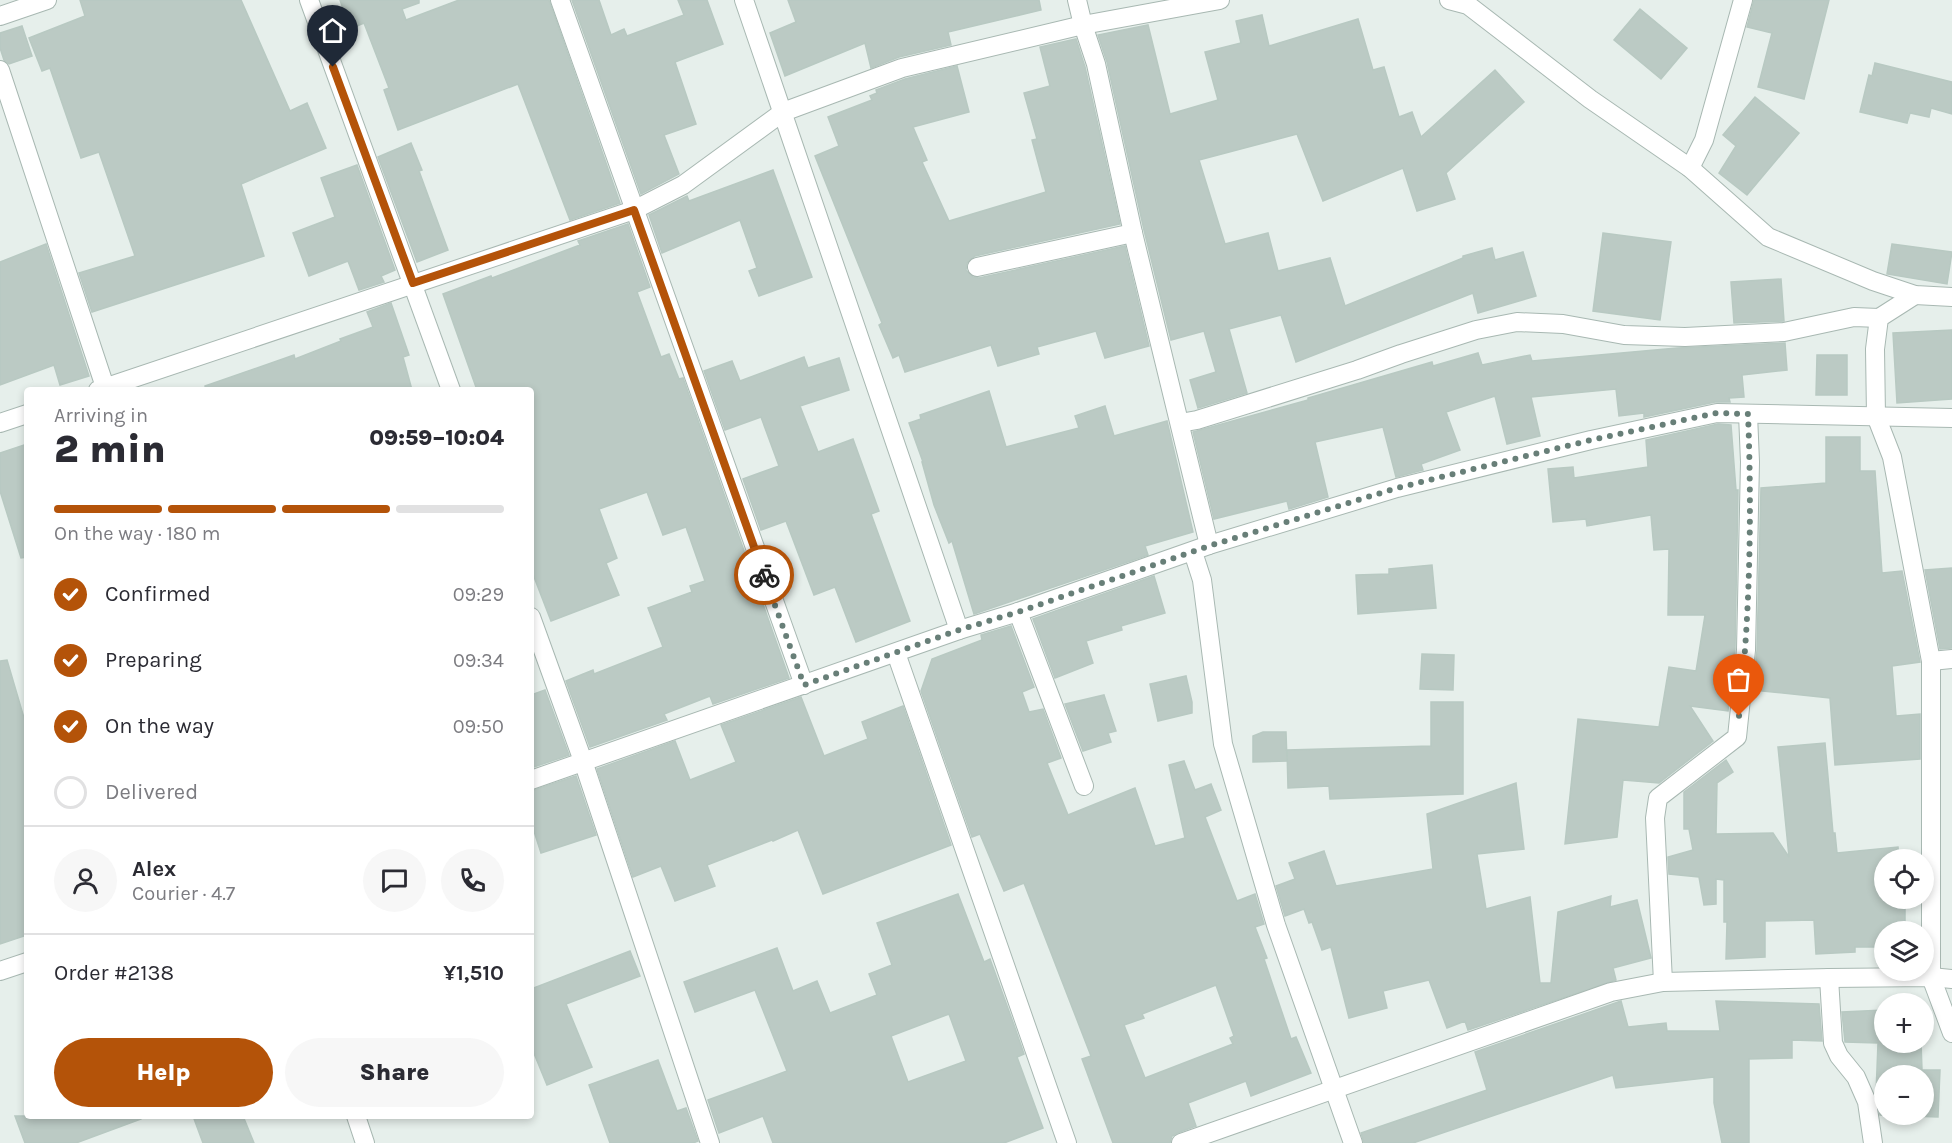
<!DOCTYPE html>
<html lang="en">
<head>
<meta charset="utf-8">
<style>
	body { margin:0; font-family:Karla,sans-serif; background:#f7f7f7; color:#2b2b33; height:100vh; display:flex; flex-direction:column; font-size:22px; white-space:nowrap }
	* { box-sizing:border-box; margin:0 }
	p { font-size:20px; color:#7c7c81 }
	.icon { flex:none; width:33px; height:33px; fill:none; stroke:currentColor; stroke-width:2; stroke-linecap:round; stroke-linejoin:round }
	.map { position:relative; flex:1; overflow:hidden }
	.side { position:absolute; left:24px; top:387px; width:510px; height:732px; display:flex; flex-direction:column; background:#fff; border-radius:6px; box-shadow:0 3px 9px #0003 }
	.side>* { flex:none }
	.controls { position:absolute; left:1874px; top:849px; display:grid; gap:12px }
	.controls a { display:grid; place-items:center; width:60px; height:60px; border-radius:50%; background:#fff; box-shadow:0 3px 9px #0003; font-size:30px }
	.pin { position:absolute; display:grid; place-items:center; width:51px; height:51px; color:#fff; margin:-62px -26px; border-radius:50% 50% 50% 0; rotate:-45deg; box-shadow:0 0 6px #0007 }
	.pin .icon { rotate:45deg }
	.courier { position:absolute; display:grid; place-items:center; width:60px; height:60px; margin:-30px; border:4px solid #b45309; border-radius:50%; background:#fff; color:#222; box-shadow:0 2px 8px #0007 }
	.summary em { font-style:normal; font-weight:800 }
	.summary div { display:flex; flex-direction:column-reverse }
	.summary { display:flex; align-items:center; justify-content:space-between; height:102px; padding:0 30px }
	h1 { font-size:39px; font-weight:800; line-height:45px }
	.bar { display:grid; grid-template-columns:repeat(4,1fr); gap:9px 6px; align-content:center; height:72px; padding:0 30px }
	.bar i { height:8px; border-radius:4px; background:#e1e1e2 }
	.bar .current { background:#b45309 }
	.bar p { grid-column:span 4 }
	.line { display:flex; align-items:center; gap:15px; padding:0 30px; border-top:2px solid #e1e1e2 }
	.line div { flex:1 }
	.round { display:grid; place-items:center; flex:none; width:63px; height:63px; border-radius:32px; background:#f7f7f7 }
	ol { padding:0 30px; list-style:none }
	li { display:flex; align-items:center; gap:18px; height:66px }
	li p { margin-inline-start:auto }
	li .icon { padding:6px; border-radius:50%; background:#b45309; color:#fff; stroke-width:4 }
	li:last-child { color:#7c7c81 }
	li i { width:33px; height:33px; border:3px solid #e1e1e2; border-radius:50% }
	.action { display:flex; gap:12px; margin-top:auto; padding:12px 30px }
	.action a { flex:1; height:69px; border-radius:36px; background:#b45309; color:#fff; font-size:24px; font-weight:800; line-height:69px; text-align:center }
	.action a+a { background:#f7f7f7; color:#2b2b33 }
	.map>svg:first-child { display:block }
	.building { fill:#bbcac4; stroke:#b8c9c2; stroke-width:1.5; fill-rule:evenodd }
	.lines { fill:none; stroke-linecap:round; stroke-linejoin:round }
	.street-casing { stroke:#a8b8b2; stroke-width:20 }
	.street { stroke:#fff; stroke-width:18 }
	.done { stroke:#687f78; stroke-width:6; stroke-dasharray:0 10.8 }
	.route { stroke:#b45309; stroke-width:8 }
</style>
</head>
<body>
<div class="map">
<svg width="1952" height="1143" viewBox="0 0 1952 1143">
	<rect width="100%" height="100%" fill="#e6efeb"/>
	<g class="building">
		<path d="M80,0h161l49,111 17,-8 19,45 -85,36 23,72 -172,56 -13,-39 56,-17 -36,-104 -18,6 -31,-90 -8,3 -13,-33 56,-22z"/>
		<path d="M340,0h79v3l-17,6 4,11 53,-20h90l71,203 -50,17 -52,-136 -120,46 -14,-40 5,-2 -25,-65 -14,6z"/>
		<path d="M572,0h27l12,35 13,-6 3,7 57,-21 -6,-15h29l16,44 -48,18 21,62 -32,11 15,39 -38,20z"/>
		<path d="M788,0h251l2,10 -93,22 3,13 -52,12 -28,11 -6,-25 -80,33 -15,-43 26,-11z"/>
		<path d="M1754,0h75l-25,99 -46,-12 14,-54 -25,-6z"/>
		<path d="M1640,9l47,39 -26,31 -47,-39z"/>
		<path d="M1262,15l7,31 89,-27 15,51 11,-3 15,50 13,-5 9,25 74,-67 29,32 -78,71 9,26 -38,12 -14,-43 -80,33 -26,-67 -98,26 26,84 43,-11 10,38 52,-13 15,48 118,-48v-2l29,-8 3,12 28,-8 13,44 -58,17 -5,-20 -177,69 -15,-47 -52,14 18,64 -49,15 -8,-28 26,-8 -12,-41 -33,9 -27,-110 -37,-168 -9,-27 50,-10 22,89 48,-14 -13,-48 36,-9 -5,-22z"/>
		<path d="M22,26l10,30 -23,8 -5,-4 -4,-12v-15z"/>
		<path d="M1076,39l9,28 35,157 -145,32 -8,7 -1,7 7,7 6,1 146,-32 24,100 -44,12 -9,-27 -59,16 2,7 -41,12 -7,-21 -86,27 -6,-17 -6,3 -14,-33 3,-2 -67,-167 24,-10 -11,-29 44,-17 -2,-4 7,-3 -1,-3 29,-11 52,-13 12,46 -56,15 14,33 -5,2 27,59 97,-29 -14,-52 5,-1 -13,-46 26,-7 -10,-39z"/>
		<path d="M1875,63l77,19v32l-21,-6 -2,9 -19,-4 -3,10 -47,-11 9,-37 3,1z"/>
		<path d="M1755,97l44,36 -52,62 -28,-22 17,-27 -13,-11z"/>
		<path d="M411,143l11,27 -3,1 29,79 -31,12 -39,-105z"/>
		<path d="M357,165l38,105 -14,6 3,6 -25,8 -11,-29 -39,15 -16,-43 42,-16 -14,-39z"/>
		<path d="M773,170l39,107 -53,19 -10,-25 8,-3 -17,-48 -78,33 -13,-38 38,-19 2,5z"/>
		<path d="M628,224l22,63 -13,5 24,65 8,-3 10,25 4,-1 106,300 -76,26 -3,-8 -46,18 3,6 -77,27 -24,-66 27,-11 1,4 69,-27 -15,-39 44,-16 -2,-6 15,-5 -19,-54 -23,8 -16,-43 -48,17 18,49 -11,5 13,32 -68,26 -20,-52v-179h-54l-34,-96 48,-18 1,2 88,-33 -2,-4z"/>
		<path d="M1603,233l68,9 -11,78 -67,-9z"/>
		<path d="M46,244l43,132 -29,9 -6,-20 -54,20v-123z"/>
		<path d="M1892,244l60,8 -5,32 -60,-10z"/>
		<path d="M1781,279l3,42 -50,2 -3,-41z"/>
		<path d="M391,303l18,52 -6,2 9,33h-206l-1,-4 89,-31 1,4 46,-18 -1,-2 33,-12 -6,-15z"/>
		<path d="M1952,330v69l-55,4 -4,-70z"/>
		<path d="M1785,343l2,27 -45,5 2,22 -15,1 1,4h-15l-71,15v-4l-25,3 -3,-27 -85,8 9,39 -33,8 -12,-48 -49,16 14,38 -39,14 2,6 -27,7 -13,-50 -68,15 13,55 -39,12 -2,-8 -73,18 -21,-87 115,-32v-2l124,-36 1,4 45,-13 4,12 48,-10 2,6 145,-13z"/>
		<path d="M1817,355h30v40h-31z"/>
		<path d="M804,357l4,11 31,-10 10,32 -49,16 18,46 35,-13 26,72 -8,3 39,107 -54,21 -21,-55 -21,8 -28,-74 -25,9 -18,-51 36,-13 -18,-49 -36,13 -21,-59 28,-10 8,20z"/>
		<path d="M989,391l17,56 73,-19 -4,-12 30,-10 9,30 53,-15 26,111 -48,14 3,9 -174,59 -22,-73 -3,2 -15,-38 -12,-43h1l-14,-39 12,-4 -1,-4z"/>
		<path d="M1718,424l13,1 5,65h2l-3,159 -7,62 -38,-5 23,35 -54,42 -36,-3 -6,57 -52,7 13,-125 81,8 10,-60 27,4 9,-56h-37l1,-66 -15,1 -3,-35 -64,11 -1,-7 -33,3 -5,-53 25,-2 1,11 74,-11 -2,-27z"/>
		<path d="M1826,437h34v34h15l7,102 20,-2 18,91 -28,4 4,50 24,-2v45l-85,6 -5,-67 -77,-8 4,-40 4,-162 65,-5z"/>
		<path d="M27,444v113l-6,1 -21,-67v-38z"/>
		<path d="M1432,565l4,43 -78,6 -2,-39 33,-1v-5z"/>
		<path d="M1952,568v80l-12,1 -15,-79z"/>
		<path d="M1154,576l11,37 -44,13 1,4 -36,11 7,22 -38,15 -22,-59z"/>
		<path d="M1011,626l23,61 -12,5 7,20 14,-3 18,49 -14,5 21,52 67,-27 20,58 30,-8 -16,-73 15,-4 11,29 16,-6 10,26 -16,7 32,84 18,-7 9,30 -9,3 12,31 -3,1 27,80 5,-2 15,36 -60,23 -5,-15 -58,22 8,23 -19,7 -5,3 -2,7h-57l-31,-84 9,-3 -67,-173 -20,8 -24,-57 -8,3 -51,-146 11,-32 50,-19 -1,-5zM1216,985l18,51 -4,2 3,6 -88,34 -21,-53 20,-7 -2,-4z"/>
		<path d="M1422,654l32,1 -1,35 -33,-1z"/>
		<path d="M7,660l20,68v207l-27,9v-283z"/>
		<path d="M1186,676l6,26v11l-34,8 -8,-37z"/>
		<path d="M545,690l24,65 -38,13v-73z"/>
		<path d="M1104,695l12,36 -8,2 3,9 -28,9 -18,-47z"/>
		<path d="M801,697l23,59 44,-17 -6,-17 41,-16 48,139 -128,49 -25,-64 -25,11 -1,-1 -65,25 8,21 -40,15 -14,-35 -28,11 -36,-108 78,-28 15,39 46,-18 -15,-37z"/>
		<path d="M1431,702h32v92l-133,5 -1,-13 -41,2 -1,-38 144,-4z"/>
		<path d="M1263,732h23l1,29 -34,1v-26z"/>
		<path d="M1825,743l8,90h2l2,20 61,-6 1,13h-15v38h18v3h3v31h-21v15h-29v5l-39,2 -2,-34 -49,1v36l-39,2 1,-37h-3v-42l-8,-1v25l-12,1 -5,-28 -30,-3 -1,-17 25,-7 -4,-21h-5v-37l42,-32 7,12 -16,11 -1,51 57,-1 16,24 -11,-110z"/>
		<path d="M576,776l20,59 -55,18 -10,-31v-31z"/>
		<path d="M1516,783l8,66 -47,5 9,55 44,-12 10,86h11l7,-71 53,-16 -1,11 27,-7 14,58 -38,10 3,12 -148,50 -3,-9 -18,7 -18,-48 -46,11 4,17 -38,10 -18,-71 -9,3 -10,-28 -3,1 -5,-14 -19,7 -9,-30 19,-7 -6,-16 35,-12 12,35 97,-17 -6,-55z"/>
		<path d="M958,894l26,68 6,-3 24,66 10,29 -7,3 26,71 -39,15h-231l-10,-27 -44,17 -11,-33 79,-29 -32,-81 -60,22 -11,-30 93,-34 16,43 24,-10 13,32 47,-18 -8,-21 23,-9 -15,-42zM949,1014l17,47 -58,21 -17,-46z"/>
		<path d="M630,951l10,25 -74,28 26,63 -45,18 -16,-39v-57z"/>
		<path d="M1621,1001l7,26 38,-4 1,8h53l-4,-30 103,3 3,37 -30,-1v18l-43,1v84h-27l-8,-40v-26l-98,11 -3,-13 -200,68h-49l-3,-10 126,-43 -12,-38z"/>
		<path d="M1884,1010v32h37l1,28h18l-2,47 -58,-2 -4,-21 2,-51 -33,-1 -3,-30zM1884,1076h39v38h-39z"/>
		<path d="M658,1060l19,51 9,-3 12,33 -5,2h-83l-21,-58z"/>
		<path d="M15,1116h126v3l-65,24h-51z"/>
		<path d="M193,1116h50l11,27h-51z"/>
	</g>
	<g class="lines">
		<g class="street-casing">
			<g id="street">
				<path d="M309,0l142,390"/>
				<path d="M560,0l244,685"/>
				<path d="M744,0l215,630"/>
				<path d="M1077,0l6,25 13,39 37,169 76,312"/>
				<path d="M1449,0l19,5 122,94 100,69 78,69 105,44 42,14 37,2"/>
				<path d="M0,16l47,-16"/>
				<path d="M0,70l106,320"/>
				<path d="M1690,168l14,-28 39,-140"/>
				<path d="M977,267l156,-34"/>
				<path d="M1915,295l-36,23 -4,31 1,67 16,41 39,204v316l21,56"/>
				<path d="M98,390l536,-180 49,-25 100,-73 119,-44 181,-43 137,-25"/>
				<path d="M0,423l27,-9"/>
				<path d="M1180,423l17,-3 160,-50 44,-16 75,-24 41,-8 46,2 61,11 61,2 99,-5 70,-15 25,1"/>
				<path d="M1193,552l9,28 21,164 53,181 77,218"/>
				<path d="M1018,612l66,174"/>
				<path d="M531,617l52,144 127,382"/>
				<path d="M896,653l171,490"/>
				<path d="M1931,661l21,-2"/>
				<path d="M531,780l428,-150 59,-18 191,-67 188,-57 194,-48 126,-27 235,5"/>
				<path d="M0,971l27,-9"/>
				<path d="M1829,978l4,65 6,13 17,21 11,25 6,41"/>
				<path d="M1663,982l-8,-164 3,-20 79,-61 9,-87 4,-188 -2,-48"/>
				<path d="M356,1116l9,27"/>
				<path d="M1181,1143l430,-151 52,-10 166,-4 102,-1 21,2"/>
			</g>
		</g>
		<use href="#street" class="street"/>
	</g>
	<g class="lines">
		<path class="done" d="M764,575l40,110 155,-55 59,-18 191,-66 188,-58 194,-48 126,-27 31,1c4,100 2,202 -9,302"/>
		<path class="route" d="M333,67l80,216 221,-73 130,365"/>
	</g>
</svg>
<div class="controls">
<a><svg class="icon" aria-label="locate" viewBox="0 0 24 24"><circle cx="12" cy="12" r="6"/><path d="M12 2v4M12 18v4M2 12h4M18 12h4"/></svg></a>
<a><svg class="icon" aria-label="layers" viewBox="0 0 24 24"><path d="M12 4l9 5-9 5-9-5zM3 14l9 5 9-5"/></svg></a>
<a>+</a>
<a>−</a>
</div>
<div class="pin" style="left:1739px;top:716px;background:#ea580c"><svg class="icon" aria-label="bag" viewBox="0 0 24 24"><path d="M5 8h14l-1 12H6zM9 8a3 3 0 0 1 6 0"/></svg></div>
<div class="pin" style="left:333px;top:67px;background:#1f2937"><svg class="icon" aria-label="home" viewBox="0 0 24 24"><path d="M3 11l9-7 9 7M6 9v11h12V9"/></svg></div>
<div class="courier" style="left:764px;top:575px"><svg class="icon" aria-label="bike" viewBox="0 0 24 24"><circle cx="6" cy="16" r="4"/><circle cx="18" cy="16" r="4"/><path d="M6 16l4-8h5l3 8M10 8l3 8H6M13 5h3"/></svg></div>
<section class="side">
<div class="summary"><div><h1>2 min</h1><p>Arriving in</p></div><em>09:59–10:04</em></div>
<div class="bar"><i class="current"></i><i class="current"></i><i class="current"></i><i></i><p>On the way · 180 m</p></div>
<ol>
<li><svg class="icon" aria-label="check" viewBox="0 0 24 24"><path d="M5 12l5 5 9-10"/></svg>Confirmed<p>09:29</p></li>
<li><svg class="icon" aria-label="check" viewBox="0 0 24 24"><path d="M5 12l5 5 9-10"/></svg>Preparing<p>09:34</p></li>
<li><svg class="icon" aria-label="check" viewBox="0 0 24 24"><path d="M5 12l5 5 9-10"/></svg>On the way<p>09:50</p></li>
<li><i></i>Delivered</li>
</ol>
<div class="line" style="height:108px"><a class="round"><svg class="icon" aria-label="person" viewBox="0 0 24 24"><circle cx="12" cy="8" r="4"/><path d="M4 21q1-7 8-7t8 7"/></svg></a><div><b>Alex</b><p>Courier · 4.7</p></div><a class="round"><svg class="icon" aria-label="chat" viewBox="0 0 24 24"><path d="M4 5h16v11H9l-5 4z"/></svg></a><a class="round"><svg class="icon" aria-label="phone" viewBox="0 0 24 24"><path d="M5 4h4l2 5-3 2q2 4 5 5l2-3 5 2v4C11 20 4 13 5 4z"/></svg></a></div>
<div class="line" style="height:78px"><div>Order #2138</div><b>¥1,510</b></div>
<div class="action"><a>Help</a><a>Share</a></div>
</section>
</div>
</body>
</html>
